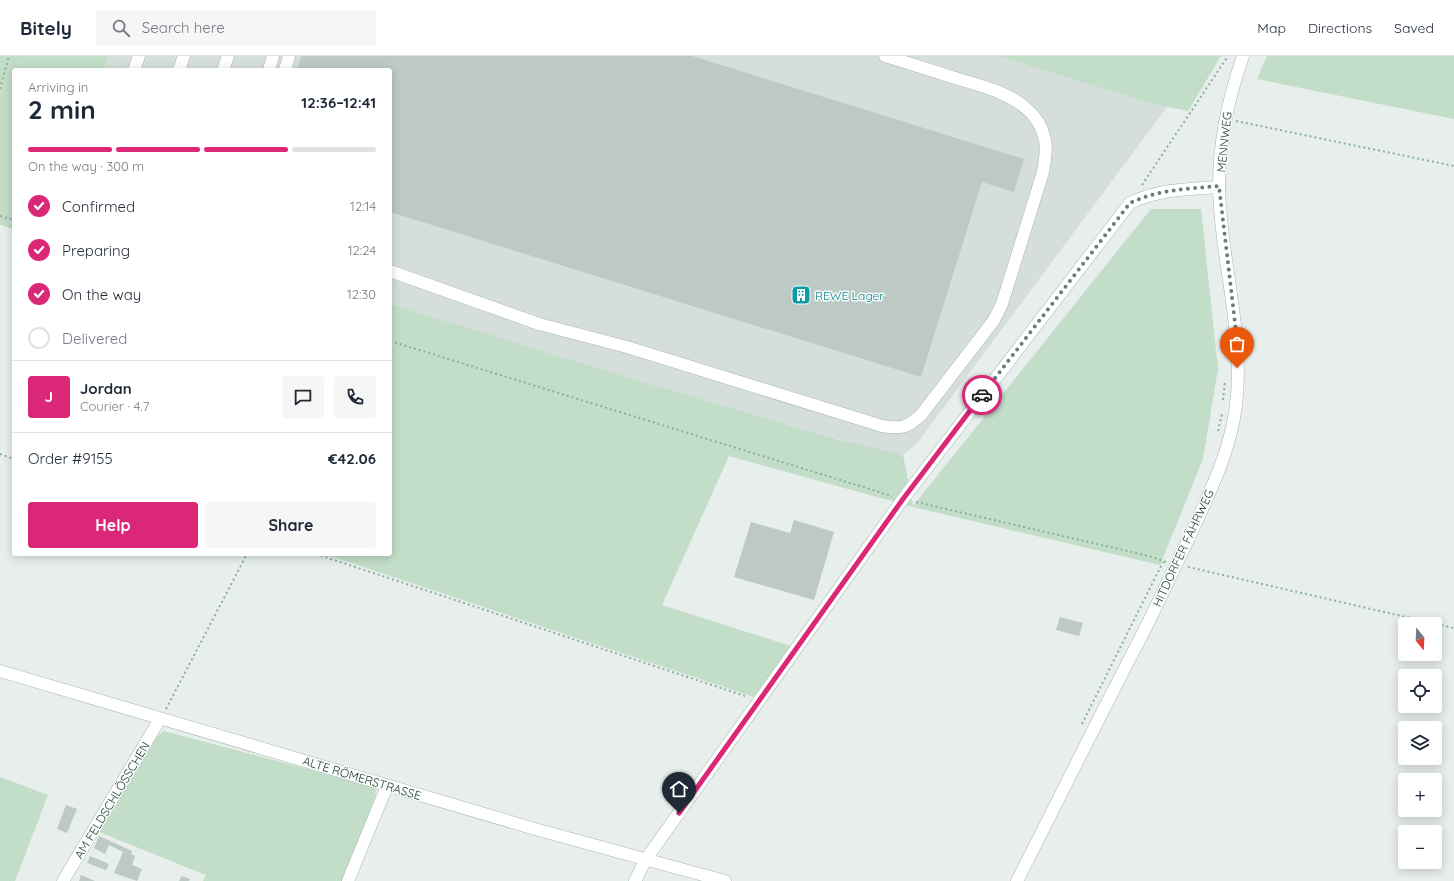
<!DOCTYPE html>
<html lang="en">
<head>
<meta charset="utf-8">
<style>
	body { margin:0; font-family:Quicksand,sans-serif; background:#f6f6f7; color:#1f2937; height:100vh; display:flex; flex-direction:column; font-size:15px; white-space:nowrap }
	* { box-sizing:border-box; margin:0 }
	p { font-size:13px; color:#747a83 }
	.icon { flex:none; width:22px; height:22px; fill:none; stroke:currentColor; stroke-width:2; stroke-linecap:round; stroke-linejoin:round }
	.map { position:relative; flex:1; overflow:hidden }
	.drawer { position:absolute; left:12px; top:12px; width:380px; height:488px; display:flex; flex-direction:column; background:#fff; border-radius:4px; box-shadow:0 2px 10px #0003 }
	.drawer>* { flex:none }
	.needle { width:26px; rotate:162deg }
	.tools { position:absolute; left:1398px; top:561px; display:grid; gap:8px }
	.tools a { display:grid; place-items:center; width:44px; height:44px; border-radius:4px; background:#fff; box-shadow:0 2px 10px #0003; font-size:20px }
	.pin { position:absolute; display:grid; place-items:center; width:34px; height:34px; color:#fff; margin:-41px -17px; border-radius:50% 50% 50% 0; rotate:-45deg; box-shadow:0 0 4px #0007 }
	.pin .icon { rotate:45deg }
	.courier { position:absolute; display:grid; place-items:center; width:40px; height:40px; margin:-20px; border:3px solid #db2777; border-radius:50%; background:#fff; color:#222; box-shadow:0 1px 5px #0007 }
	.summary em { font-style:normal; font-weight:700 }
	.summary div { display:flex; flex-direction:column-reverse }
	.summary { display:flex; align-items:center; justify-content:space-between; height:68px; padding:0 16px }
	h1 { font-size:26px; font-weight:700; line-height:30px }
	.bar { display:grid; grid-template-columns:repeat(4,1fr); gap:6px 4px; align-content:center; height:48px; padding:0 16px }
	.bar i { height:5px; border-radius:3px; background:#e0e1e3 }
	.bar .selected { background:#db2777 }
	.bar p { grid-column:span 4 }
	.line { display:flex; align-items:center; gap:10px; padding:0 16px; border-top:1px solid #e0e1e3 }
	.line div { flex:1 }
	.round { display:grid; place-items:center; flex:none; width:42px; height:42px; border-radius:4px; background:#f6f6f7 }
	ol { padding:0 16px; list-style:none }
	li { display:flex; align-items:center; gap:12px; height:44px }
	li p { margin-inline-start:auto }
	li .icon { padding:4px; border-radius:50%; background:#db2777; color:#fff; stroke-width:4 }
	li:last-child { color:#747a83 }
	li i { width:22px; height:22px; border:2px solid #e0e1e3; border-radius:50% }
	.button { display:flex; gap:8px; margin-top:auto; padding:8px 16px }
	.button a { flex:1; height:46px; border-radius:4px; background:#db2777; color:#fff; font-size:16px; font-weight:700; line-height:46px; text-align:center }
	.button a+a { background:#f6f6f7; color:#1f2937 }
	header { display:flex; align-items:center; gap:24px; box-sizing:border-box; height:56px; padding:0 20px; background:#fff; border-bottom:1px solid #e0e1e3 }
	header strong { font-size:19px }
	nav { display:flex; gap:22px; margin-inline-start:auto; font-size:14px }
	.search { width:280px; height:36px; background:#f6f6f7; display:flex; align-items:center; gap:10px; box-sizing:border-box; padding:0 14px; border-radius:4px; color:#747a83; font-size:15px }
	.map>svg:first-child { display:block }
	.built { fill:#d5deda }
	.green { fill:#c2ddc8 }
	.building { fill:#bcc9c4 }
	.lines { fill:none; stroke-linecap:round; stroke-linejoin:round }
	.minor-casing { stroke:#a9b6b2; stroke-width:13 }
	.path { stroke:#89afa2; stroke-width:2; stroke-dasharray:2 3; stroke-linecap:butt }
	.minor { stroke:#fff; stroke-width:12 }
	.done { stroke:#6a7d77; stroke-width:4; stroke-dasharray:0 7.2 }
	.route { stroke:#db2777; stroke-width:5 }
	.labels { text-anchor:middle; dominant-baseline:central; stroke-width:3; stroke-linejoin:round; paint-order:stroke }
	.street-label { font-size:12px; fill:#264038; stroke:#f7fbf9 }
	.culture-label { font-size:12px; fill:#0d838f; stroke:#f7fbf9; text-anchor:start }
</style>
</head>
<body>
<header>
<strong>Bitely</strong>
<div class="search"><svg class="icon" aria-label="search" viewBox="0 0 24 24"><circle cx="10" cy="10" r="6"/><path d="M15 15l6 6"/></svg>Search here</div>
<nav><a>Map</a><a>Directions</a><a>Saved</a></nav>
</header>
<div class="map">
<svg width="1454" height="825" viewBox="0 0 1454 825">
	<rect width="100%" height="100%" fill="#e7eeeb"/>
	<path class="built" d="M108,0h890l151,47 18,4 -249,335 -11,10 -8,5 -361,-106 -148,-47v-234h-286z"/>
	<g class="green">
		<path d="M0,0h108l-4,14h-90v159l-14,-4z"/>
		<path d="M998,0h223l-33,55 -39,-8z"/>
		<path d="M1267,0h187v63l-197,-40z"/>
		<path d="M1151,153h50l17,160 -15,90 -43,106 -247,-58 -184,-51 -67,149 129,41 -37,51 -430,-143h66v-250l230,71 220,65 63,15 10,51z"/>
		<path d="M164,675l211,56 1,8 -33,86h-140l3,-6 -107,-43 55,-93z"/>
		<path d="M0,721l48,18 -33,86h-15z"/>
	</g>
	<g class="building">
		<path d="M301,0h391l332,103 -10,33 -32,-10 -61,195 -531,-165v-142h-93z"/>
		<path d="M794,464l40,12 -20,68 -80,-23 17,-55 39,11z"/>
		<path d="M1060,561l23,6 -4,13 -23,-6z"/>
		<path d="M66,749l11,4 -10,24 -10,-4z"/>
		<path d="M99,780l33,15 -1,3 4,2 -3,9 10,4 -5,12 -23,-8 9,-21 -14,-7 -4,9 -11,-6z"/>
		<path d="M90,800l19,8 -3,6 -19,-7z"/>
		<path d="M81,819l14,6h-16z"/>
		<path d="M182,820l8,3 -1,2h-10z"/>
	</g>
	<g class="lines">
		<g class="minor-casing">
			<g id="minor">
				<path d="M134,14l5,-14"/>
				<path d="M179,14l5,-14"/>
				<path d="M223,14l5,-14"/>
				<path d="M269,14l4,-14"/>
				<path d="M285,14l4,-14"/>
				<path d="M390,215l149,53 88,23 255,79c19,3 25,2 39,-11l73,-95 8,-16 41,-132c2,-12 5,-27 0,-39 -2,-8 -9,-18 -15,-23 -19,-18 -48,-24 -73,-32 -23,-7 -46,-15 -70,-22"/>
				<path d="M0,615l535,158 190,52"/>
				<path d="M63,825l97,-162"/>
				<path d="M348,825l39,-95"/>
				<path d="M635,825l11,-22 257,-360 227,-296c29,-14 58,-14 89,-16"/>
				<path d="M1017,825c43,-85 86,-171 130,-256 18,-37 36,-74 53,-111 14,-31 28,-62 34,-96 14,-77 -14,-155 -15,-233 0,-45 9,-86 24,-129"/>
			</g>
		</g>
		<g class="path">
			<path d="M0,33l9,-33"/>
			<path d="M1236,65l218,45"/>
			<path d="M1142,129l86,-129"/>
			<path d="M0,160l14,4"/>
			<path d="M390,285l502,155"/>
			<path d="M1223,344l2,-18"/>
			<path d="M1218,375l4,-17"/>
			<path d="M0,398l14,5"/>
			<path d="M916,446l233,54 17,6"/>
			<path d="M316,498l432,143"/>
			<path d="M1188,511l266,61"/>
			<path d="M166,653l81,-155"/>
			<path d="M1082,668l81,-162"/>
		</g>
		<use href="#minor" class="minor"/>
	</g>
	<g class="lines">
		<path class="done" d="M982,339l148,-192c29,-14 58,-14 89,-17l18,154v28"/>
		<path class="route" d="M679,757l224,-314 79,-104"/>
	</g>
	<defs>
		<g id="building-square" transform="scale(1)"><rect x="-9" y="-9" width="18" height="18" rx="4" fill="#0f9aa8" stroke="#f7fbf9"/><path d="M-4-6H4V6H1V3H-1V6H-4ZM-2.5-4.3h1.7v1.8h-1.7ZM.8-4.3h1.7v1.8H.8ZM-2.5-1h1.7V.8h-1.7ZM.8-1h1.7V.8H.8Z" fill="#fff"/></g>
	</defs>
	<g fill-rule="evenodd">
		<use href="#building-square" x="801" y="239"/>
	</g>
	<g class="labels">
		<g class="street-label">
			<text transform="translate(1224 86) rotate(-84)">MENNWEG</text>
			<text transform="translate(1183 492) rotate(-65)">HITDORFER FÄHRWEG</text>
			<text transform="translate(362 722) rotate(17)">ALTE RÖMERSTRASSE</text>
			<text transform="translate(112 744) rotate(-59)">AM FELDSCHLÖSSCHEN</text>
		</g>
		<g class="culture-label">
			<text x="815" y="239">REWE Lager</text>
		</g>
	</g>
</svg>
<div class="tools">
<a><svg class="needle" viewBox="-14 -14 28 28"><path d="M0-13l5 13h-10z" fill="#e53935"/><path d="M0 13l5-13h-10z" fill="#747a83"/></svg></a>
<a><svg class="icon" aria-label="locate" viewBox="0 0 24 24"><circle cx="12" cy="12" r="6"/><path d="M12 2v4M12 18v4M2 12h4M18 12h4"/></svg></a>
<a><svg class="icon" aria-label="layers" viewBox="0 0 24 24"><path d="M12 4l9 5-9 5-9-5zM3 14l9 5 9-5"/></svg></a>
<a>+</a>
<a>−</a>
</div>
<div class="pin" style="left:1237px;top:312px;background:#ea580c"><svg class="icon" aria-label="bag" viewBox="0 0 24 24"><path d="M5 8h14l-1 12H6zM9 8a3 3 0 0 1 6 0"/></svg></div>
<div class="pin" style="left:679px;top:757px;background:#1f2937"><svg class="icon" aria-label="home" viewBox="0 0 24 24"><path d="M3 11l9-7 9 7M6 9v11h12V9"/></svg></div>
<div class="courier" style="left:982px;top:339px"><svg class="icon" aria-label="car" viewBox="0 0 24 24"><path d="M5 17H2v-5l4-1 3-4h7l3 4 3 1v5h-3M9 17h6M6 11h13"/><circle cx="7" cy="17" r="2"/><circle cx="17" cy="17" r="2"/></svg></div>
<section class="drawer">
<div class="summary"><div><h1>2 min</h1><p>Arriving in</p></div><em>12:36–12:41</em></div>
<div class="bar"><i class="selected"></i><i class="selected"></i><i class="selected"></i><i></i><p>On the way · 300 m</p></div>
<ol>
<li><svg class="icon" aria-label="check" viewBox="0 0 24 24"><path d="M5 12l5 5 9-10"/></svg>Confirmed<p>12:14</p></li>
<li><svg class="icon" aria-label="check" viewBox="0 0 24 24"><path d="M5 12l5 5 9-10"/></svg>Preparing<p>12:24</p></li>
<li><svg class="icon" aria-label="check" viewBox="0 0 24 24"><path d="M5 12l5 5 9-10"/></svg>On the way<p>12:30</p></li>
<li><i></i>Delivered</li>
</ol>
<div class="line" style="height:72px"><b class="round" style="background:#db2777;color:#fff">J</b><div><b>Jordan</b><p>Courier · 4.7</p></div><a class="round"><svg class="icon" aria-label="chat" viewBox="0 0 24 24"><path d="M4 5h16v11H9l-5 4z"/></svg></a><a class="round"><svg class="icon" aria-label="phone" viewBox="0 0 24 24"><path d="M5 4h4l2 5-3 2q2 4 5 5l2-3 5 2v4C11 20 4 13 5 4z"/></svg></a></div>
<div class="line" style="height:52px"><div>Order #9155</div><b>€42.06</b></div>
<div class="button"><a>Help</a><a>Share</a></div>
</section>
</div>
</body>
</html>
